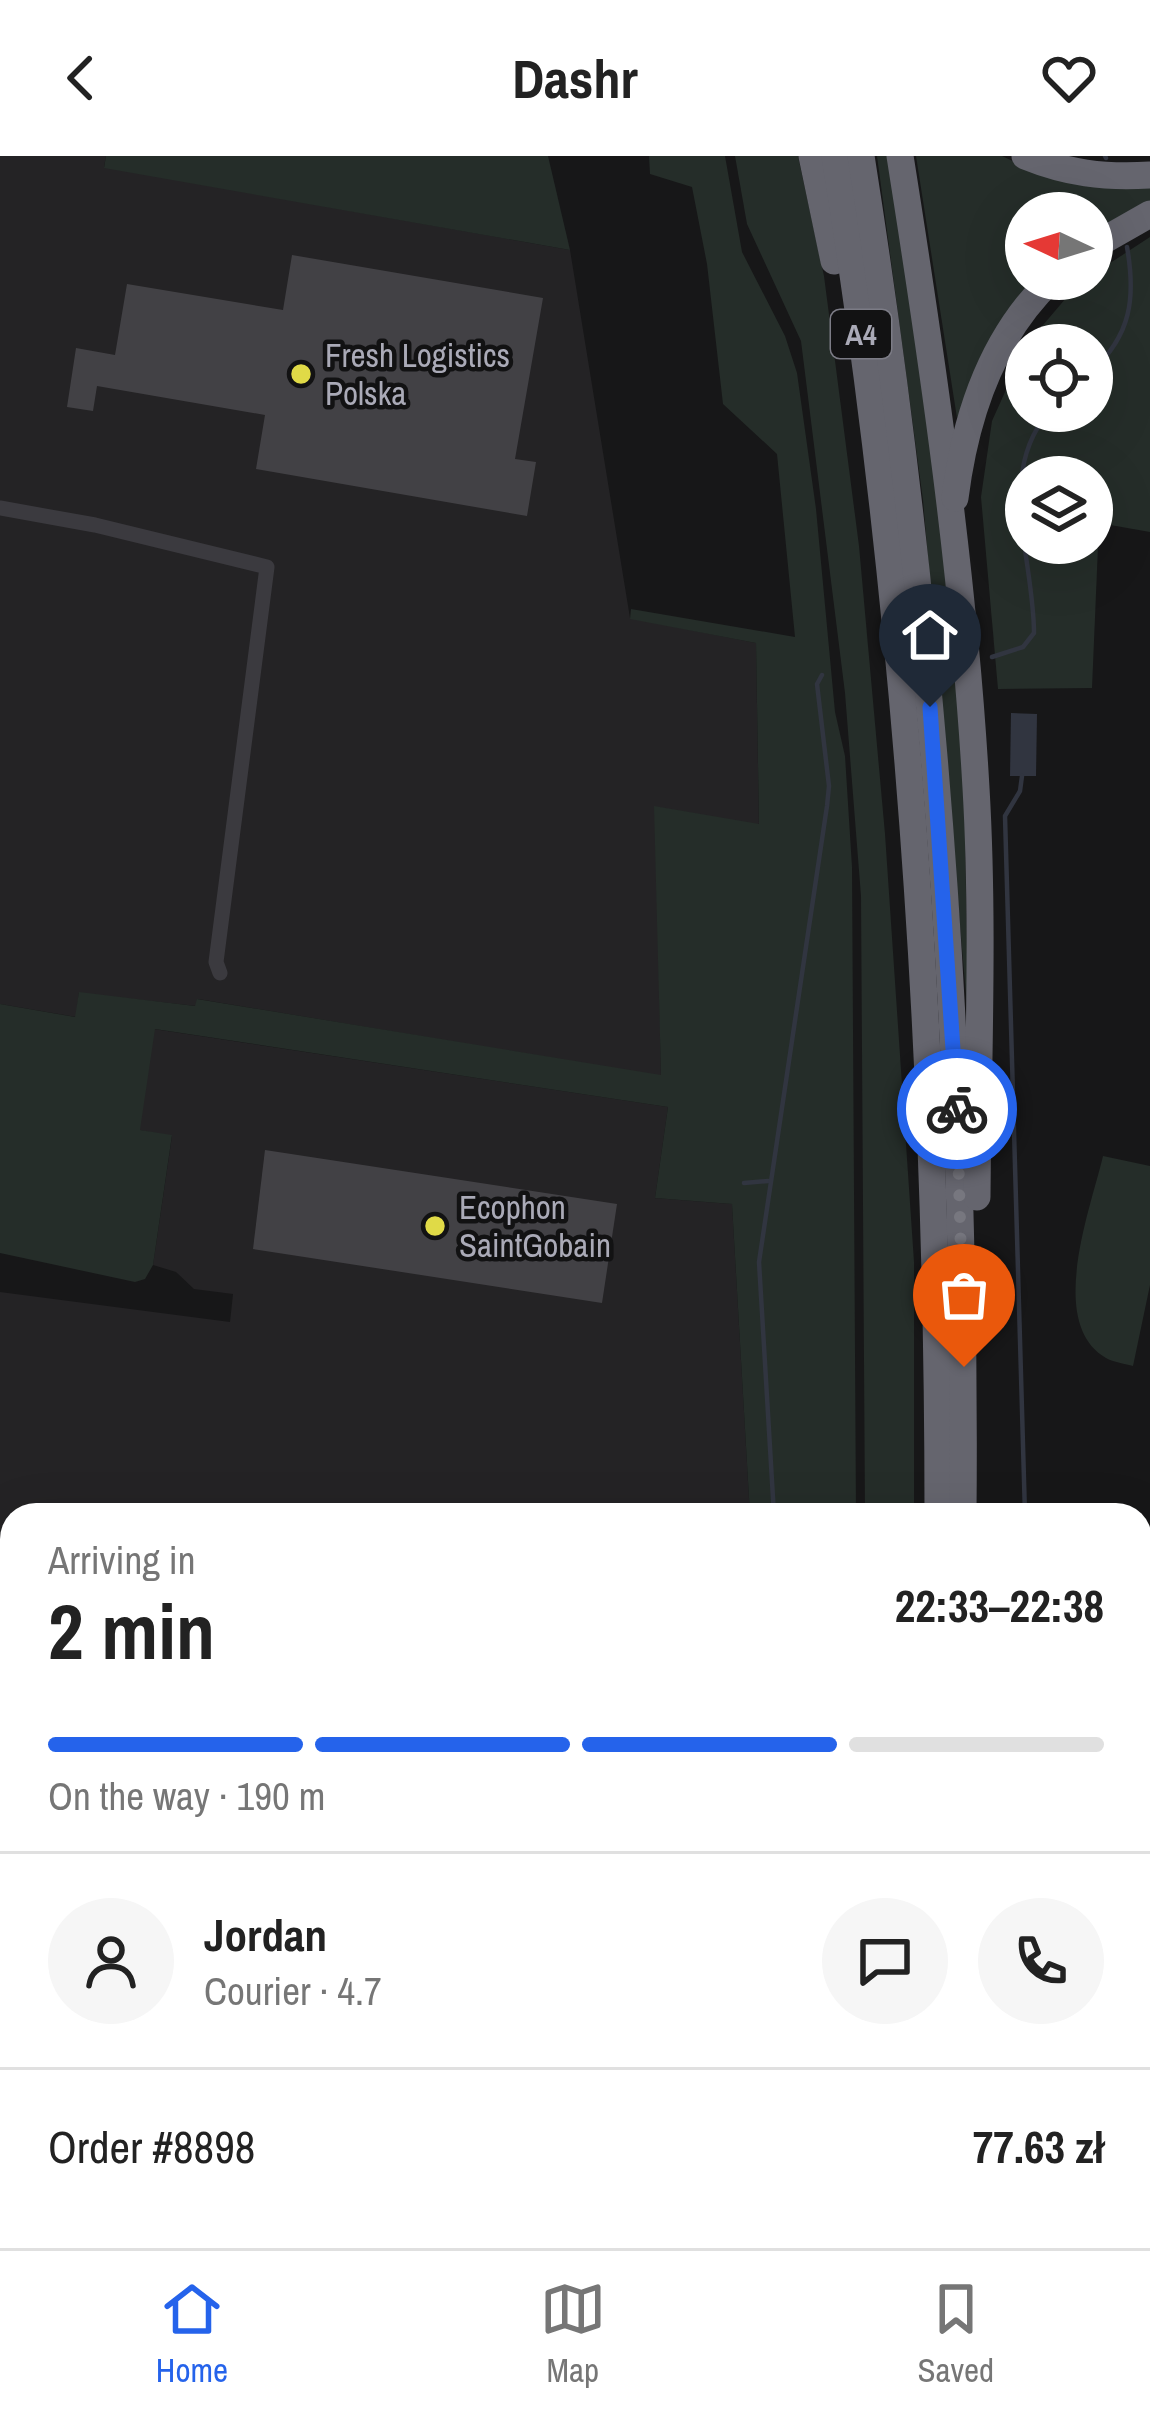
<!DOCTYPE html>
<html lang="en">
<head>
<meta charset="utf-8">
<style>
	body { margin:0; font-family:"Archivo Narrow",sans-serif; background:#f6f6f6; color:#222; height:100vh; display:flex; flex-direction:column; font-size:45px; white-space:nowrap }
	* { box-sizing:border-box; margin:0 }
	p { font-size:39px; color:#767676 }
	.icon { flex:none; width:66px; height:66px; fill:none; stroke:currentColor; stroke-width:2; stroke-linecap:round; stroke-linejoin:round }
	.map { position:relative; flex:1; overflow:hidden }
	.panel { position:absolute; left:0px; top:1347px; width:1152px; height:747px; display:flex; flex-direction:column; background:#fff; border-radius:36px 36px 0 0; box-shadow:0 12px 48px #0002 }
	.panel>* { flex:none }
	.needle { width:78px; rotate:274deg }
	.controls { position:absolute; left:1005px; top:36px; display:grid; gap:24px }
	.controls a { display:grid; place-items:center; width:108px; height:108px; border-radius:50%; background:#fff; box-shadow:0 12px 48px #0002; font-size:60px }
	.pin { position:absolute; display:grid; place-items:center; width:102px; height:102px; color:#fff; margin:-123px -51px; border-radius:50% 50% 50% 0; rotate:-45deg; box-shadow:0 0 12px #0007 }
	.pin .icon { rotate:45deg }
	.courier { position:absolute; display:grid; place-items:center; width:120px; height:120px; margin:-60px; border:9px solid #2563eb; border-radius:50%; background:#fff; color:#222; box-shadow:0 3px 15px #0007 }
	.overview em { font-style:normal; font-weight:800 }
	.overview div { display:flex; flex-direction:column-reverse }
	.overview { display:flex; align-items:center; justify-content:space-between; height:204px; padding:0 48px }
	h1 { font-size:78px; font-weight:800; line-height:90px }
	.bar { display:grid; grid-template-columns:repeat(4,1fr); gap:18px 12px; align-content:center; height:144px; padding:0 48px }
	.bar i { height:15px; border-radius:9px; background:#e0e0e0 }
	.bar .selected { background:#2563eb }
	.bar p { grid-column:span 4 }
	.line { display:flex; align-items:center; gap:30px; padding:0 48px; border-top:3px solid #e0e0e0 }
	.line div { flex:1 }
	.round { display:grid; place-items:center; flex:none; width:126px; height:126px; border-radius:63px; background:#f6f6f6 }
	header { display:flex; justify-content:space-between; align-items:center; height:156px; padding:0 48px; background:#fff; font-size:54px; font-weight:800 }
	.tabs { display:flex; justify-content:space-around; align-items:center; height:168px; border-top:3px solid #e0e0e0; background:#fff; font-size:33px; color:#767676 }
	.tabs a { display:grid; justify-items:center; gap:6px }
	.tabs .selected { color:#2563eb }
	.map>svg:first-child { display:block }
	.built { fill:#242325 }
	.green { fill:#252d29; fill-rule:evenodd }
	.water { fill:#313540 }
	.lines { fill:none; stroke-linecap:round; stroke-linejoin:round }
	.stream { stroke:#313540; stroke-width:4.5 }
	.building { fill:#424145 }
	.minor { stroke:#3b3a3f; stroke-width:15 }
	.motorway { stroke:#65656e; stroke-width:27 }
	.done { stroke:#77777f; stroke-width:12; stroke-dasharray:0 21.6 }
	.route { stroke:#2563eb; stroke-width:15 }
	.poi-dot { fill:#e0da47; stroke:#121213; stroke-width:4.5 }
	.labels { text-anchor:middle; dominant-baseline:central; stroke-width:9; stroke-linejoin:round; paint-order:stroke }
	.shield { fill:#121213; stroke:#7c7c86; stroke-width:3 }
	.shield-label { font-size:30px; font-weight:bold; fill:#aaaab7 }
	.poi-label { font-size:33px; fill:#aaaab7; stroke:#121213; text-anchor:start }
</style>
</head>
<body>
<header><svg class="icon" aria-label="back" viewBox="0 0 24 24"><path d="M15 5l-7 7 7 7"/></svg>Dashr<svg class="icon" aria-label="heart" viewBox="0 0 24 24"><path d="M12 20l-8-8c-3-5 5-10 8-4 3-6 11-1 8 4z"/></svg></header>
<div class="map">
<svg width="1150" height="2092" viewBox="0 0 1150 2092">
	<rect width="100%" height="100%" fill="#171718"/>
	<g class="built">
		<path d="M0,0h106l-2,11 466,83 60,368 126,25 3,182 -103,-18 5,269 -463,-77 -2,7 -117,-13 -3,24 -76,-13z"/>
		<path d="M154,873l514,78 -13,91 77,6 18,311h-738v477l-12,-2v-698l230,30 3,-28 -39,-5 -18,-17 -23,-7 19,-129 -33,-6z"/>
		<path d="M0,2021l12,1v60h401l64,10h-477z"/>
	</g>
	<g class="green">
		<path d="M106,0h442l22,94 -466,-82z"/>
		<path d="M649,0h76l17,96 43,84 12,37 19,136 19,203 10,44 7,111 4,648h-106l-18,-311 -77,-6 13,-91 -513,-78 -15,101 32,5 -19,130 -8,14 -10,3 -135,-29v-249l75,13 4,-25 116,14 2,-7 464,76 -7,-269 105,18 -3,-181 -126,-24 1,-10 164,28 -18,-183 -54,-50 -16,-140 -15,-77 -42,-13z"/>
		<path d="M735,0h63l26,120 35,270 26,288 29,428v253h-49l-4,-619 -16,-203 -44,-352 -54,-117z"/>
		<path d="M877,0h13l43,294 31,317 4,250 -45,-517z"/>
		<path d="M916,0h86l21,10 127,18v18l-58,31v-20h-66v66h10l-50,68 -29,71z"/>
		<path d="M1150,81v295l-51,-9 -7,165 -94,1 -17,-192 11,-76 34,-76v66h66v-66h-66l52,-61zM1026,321h66v66h-66z"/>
		<path d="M1103,1000l47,10v119l-17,81c-7,-2 -20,-4 -27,-8 -60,-35 -15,-150 -3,-202z"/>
		<path d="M0,1834l12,2v161l-12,-2z"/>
		<path d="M565,2082h259v10h-207z"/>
	</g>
	<path class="water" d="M1011,557l26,1 -1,62h-26z"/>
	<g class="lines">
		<g class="stream">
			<path d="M1105,0l1,2"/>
			<path d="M1092,215c39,-36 44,-73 35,-124"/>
			<path d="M992,501l31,-10 11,-14c0,-74 -39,-161 16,-222"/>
			<path d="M1022,620l-2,15 -15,25 20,699"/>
			<path d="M744,1027l24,-2"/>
			<path d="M774,1359l-15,-253 68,-456 2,-20 -12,-102 5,-9"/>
		</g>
	</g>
	<g class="building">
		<path d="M292,99l251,43 -28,161 21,3 -9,54 -271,-47 9,-54 -168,-29 -4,25 -26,-4 9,-59 39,7 12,-71 156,26z"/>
		<path d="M265,994l352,54 -15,99 -349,-54z"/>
	</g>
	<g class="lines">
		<path class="minor" d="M0,352l95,17 172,42 -51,395 4,11"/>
		<g class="motorway">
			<path d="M812,0l22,105"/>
			<path d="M835,0c72,449 103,904 103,1359"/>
			<path d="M861,0c71,449 106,904 102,1359"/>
			<path d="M900,0c33,208 64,421 76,632 8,136 2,273 1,409"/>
			<path d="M1025,0c42,17 79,22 125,19"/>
			<path d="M1092,91l58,-33"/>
			<path d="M955,342c10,-80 37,-162 97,-219"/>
			<path d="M904,2092l1,-10"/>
			<path d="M930,2092l1,-10"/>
		</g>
	</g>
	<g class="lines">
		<path class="done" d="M957,953l7,258"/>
		<path class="route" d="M930,551l27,402"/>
	</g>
	<g class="poi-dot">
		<circle cx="301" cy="218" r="12"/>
		<circle cx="435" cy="1070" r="12"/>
	</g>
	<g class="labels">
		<rect class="shield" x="831" y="154" width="60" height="48" rx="9"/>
		<g class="shield-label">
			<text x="861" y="178">A4</text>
		</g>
		<g class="poi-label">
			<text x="325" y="199">Fresh Logistics<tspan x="325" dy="38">Polska</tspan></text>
			<text x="459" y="1051">Ecophon<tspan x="459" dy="38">SaintGobain</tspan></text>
		</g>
	</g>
</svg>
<div class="controls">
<a><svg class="needle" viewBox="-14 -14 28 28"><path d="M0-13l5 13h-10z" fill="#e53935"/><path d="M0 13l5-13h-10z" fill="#767676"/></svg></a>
<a><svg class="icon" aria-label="locate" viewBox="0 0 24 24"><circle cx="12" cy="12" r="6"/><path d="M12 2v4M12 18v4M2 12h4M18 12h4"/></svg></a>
<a><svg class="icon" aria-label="layers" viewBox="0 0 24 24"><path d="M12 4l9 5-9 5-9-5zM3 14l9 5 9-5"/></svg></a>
</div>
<div class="pin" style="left:964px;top:1211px;background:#ea580c"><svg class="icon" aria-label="bag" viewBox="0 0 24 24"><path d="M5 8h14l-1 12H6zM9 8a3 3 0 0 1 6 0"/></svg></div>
<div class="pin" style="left:930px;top:551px;background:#1f2937"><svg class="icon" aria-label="home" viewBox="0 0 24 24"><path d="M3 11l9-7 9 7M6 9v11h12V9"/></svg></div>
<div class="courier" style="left:957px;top:953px"><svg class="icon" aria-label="bike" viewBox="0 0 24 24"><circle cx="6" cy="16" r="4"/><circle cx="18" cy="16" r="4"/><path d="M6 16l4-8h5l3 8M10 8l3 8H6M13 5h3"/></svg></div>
<section class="panel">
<div class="overview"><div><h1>2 min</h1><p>Arriving in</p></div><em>22:33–22:38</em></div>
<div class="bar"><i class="selected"></i><i class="selected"></i><i class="selected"></i><i></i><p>On the way · 190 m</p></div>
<div class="line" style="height:216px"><a class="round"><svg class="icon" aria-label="person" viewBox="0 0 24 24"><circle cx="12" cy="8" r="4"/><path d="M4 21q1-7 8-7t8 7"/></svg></a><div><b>Jordan</b><p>Courier · 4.7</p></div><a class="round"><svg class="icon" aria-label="chat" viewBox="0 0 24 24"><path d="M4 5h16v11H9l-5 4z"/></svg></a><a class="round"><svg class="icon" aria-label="phone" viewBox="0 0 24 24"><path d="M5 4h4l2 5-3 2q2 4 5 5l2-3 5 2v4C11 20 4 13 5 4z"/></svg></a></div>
<div class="line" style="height:156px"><div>Order #8898</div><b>77.63 zł</b></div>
</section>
</div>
<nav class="tabs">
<a class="selected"><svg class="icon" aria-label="home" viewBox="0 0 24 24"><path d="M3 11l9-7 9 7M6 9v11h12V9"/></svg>Home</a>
<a><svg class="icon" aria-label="map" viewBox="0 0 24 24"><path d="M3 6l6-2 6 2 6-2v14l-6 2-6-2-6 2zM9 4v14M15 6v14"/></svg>Map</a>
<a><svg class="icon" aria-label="saved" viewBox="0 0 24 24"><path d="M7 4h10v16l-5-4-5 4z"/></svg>Saved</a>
</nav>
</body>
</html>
